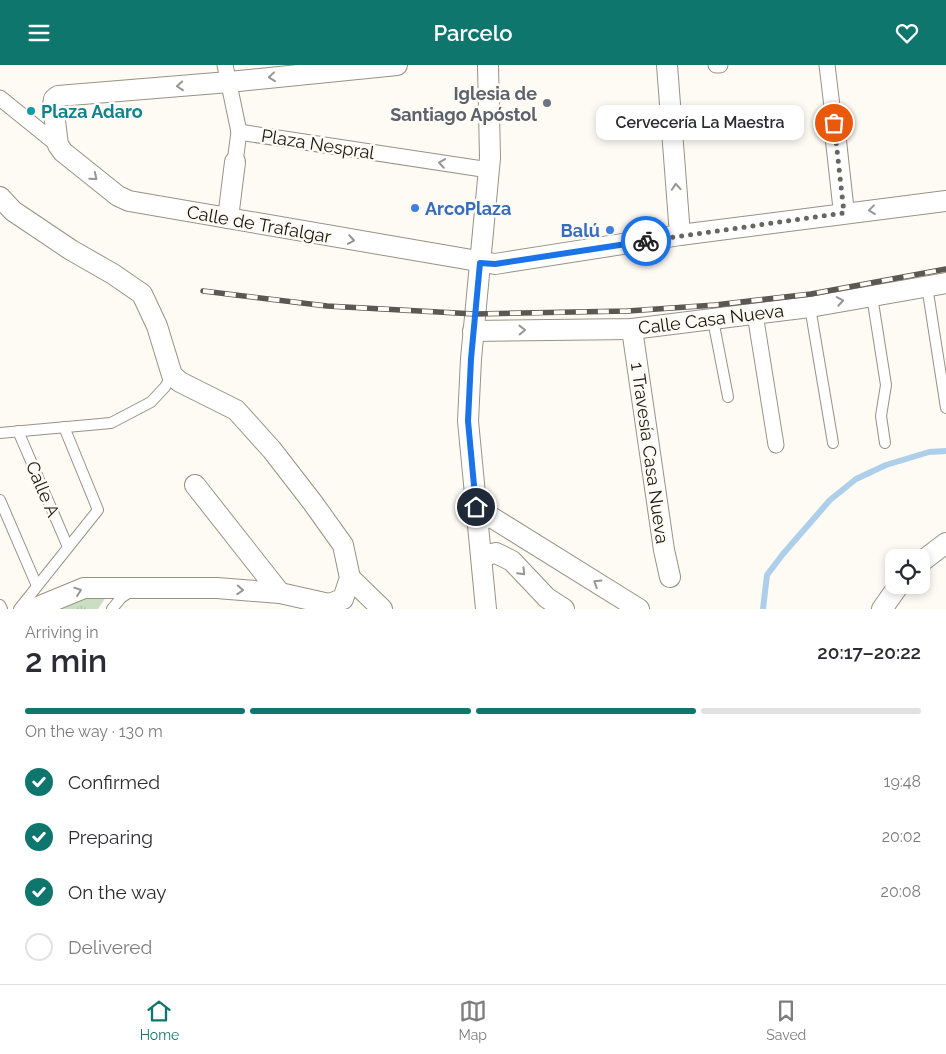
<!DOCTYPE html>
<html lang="en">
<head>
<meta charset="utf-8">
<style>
	body { margin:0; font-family:Raleway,sans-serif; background:#f2f2f3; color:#2b2b33; height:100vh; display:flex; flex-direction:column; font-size:19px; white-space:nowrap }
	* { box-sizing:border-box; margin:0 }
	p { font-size:16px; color:#7c7c81 }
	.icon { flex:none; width:28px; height:28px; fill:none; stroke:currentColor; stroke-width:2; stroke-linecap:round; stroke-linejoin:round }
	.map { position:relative; height:544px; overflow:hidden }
	.details { display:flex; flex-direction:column; background:#fff; flex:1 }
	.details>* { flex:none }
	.controls { position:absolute; left:885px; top:484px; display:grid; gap:10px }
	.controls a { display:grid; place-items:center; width:45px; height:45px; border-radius:10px; background:#fff; box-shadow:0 2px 8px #0003; font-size:25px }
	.pin { position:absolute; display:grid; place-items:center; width:42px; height:42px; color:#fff; margin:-21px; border:2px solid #fff; border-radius:50%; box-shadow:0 1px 5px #0007 }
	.courier { position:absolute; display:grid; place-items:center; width:50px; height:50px; margin:-25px; border:4px solid #1a73e8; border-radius:50%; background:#fff; color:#222; box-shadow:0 1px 6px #0007 }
	.bubble { position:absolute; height:35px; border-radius:10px; background:#fff; box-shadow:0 2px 8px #0003; font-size:16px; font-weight:600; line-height:35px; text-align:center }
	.head em { font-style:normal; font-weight:600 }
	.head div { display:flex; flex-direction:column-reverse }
	.head { display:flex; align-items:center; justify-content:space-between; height:85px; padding:0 25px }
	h1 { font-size:32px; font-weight:600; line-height:38px }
	.bar { display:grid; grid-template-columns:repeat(4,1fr); gap:8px 5px; align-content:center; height:60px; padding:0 25px }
	.bar i { height:6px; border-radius:4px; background:#e1e1e2 }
	.bar .selected { background:#0f766e }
	.bar p { grid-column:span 4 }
	ol { padding:0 25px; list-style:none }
	li { display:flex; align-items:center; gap:15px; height:55px }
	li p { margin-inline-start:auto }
	li .icon { padding:5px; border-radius:50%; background:#0f766e; color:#fff; stroke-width:4 }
	li:last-child { color:#7c7c81 }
	li i { width:28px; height:28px; border:2px solid #e1e1e2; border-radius:50% }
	header { display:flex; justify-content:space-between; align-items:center; height:65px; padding:0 25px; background:#0f766e; color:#fff; font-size:22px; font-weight:600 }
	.tabs { display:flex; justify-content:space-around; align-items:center; height:70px; border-top:1px solid #e1e1e2; background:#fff; font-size:14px; color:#7c7c81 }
	.tabs a { display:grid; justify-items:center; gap:2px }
	.tabs .selected { color:#0f766e }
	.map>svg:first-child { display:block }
	.grass { fill:url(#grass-tufts) }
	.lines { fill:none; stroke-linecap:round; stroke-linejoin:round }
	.stream { stroke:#adcfea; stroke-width:6 }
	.service-casing { stroke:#999284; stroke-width:12 }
	.pedestrian-casing { stroke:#999284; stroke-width:17 }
	.minor-casing { stroke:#999284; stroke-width:22 }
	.service { stroke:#fff; stroke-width:10 }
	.pedestrian { stroke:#fff; stroke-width:15 }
	.minor { stroke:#fff; stroke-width:20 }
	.rail-casing { stroke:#5b5853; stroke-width:5.5 }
	.rail { stroke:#fefbf5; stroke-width:4; stroke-dasharray:11; stroke-linecap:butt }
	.oneway { stroke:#979694 }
	.done { stroke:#686661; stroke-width:5; stroke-dasharray:0 9 }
	.route { stroke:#1a73e8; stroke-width:6 }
	.worship-dot { fill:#6b7280; stroke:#fefbf5; stroke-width:2 }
	.culture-dot { fill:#0f9aa8; stroke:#fefbf5; stroke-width:2 }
	.shop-dot { fill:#3f7fe0; stroke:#fefbf5; stroke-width:2 }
	.labels { text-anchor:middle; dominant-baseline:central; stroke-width:5; stroke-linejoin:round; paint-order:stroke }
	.worship-label { font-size:18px; font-weight:bold; fill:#5b616d; stroke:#fefbf5; text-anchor:end }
	.culture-label { font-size:18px; font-weight:bold; fill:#0d838f; stroke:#fefbf5; text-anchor:start }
	.street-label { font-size:18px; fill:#181611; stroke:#fefbf5 }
	.shop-label { font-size:18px; font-weight:bold; fill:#366cbe; stroke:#fefbf5; text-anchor:start }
</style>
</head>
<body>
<header><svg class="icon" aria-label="menu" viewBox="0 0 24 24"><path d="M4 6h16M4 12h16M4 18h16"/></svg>Parcelo<svg class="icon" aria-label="heart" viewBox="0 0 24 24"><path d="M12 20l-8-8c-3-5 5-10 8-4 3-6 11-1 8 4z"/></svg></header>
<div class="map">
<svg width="946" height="544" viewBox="0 0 946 544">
	<defs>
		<pattern id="grass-tufts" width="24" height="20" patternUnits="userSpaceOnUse" patternTransform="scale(1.25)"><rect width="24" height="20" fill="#c9dec2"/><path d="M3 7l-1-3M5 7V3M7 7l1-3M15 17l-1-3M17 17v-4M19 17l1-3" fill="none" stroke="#acbea6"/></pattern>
	</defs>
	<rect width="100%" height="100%" fill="#fefbf5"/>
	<path class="grass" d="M106,532l-8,12h-42l29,-11z"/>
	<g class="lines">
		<path class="stream" d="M763,544l4,-34 16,-21 47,-54 26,-21 30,-14 43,-13 17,-1"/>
		<g class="service-casing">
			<g id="service">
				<path d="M927,221l19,122"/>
				<path d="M872,231l14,89 -5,31 4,27"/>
				<path d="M810,242l23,136"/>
				<path d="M713,255l15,77"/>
				<path d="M18,366l50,116"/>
				<path d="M0,368l111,-10 40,-21 14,-15 7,-12"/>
				<path d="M0,435l37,86"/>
				<path d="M0,540l2,4"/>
				<path d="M19,544l79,-99 -34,-83"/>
				<path d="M112,544l9,-11 10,-7"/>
			</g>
		</g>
		<g class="pedestrian-casing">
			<g id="pedestrian">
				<path d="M225,0l14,67 -4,30"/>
				<path d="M716,0h4"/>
				<path d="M827,0l7,58"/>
				<path d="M0,33l58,47"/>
				<path d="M239,67l250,38"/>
				<path d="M755,249l21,131"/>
			</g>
		</g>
		<g class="minor-casing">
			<g id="minor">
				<path d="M397,0l-168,17 -171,14 -4,3 -1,6 5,40 5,7 55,44 11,5 366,63 185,-29 266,-34"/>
				<path d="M667,0l13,170"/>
				<path d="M834,58l10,90"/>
				<path d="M0,132l13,14 58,39 42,24 29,20 15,32 15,49 8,7 56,28 36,40 41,53 30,42 7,33 -7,21 -14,5 -49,-11 -63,-5h-133l-51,21"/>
				<path d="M228,153l7,-56"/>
				<path d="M632,264l32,221 6,27"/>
				<path d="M473,266l159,-2 178,-22 136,-24"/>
				<path d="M195,420l85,108"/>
				<path d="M477,455l14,-3 148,92"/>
				<path d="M481,491l15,-3 16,8 35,37 17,11"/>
				<path d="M921,497l25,-19"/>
				<path d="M350,513l32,31"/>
				<path d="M486,544l-18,-188 3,-62 19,-201 -2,-93"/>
				<path d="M882,544l17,-24"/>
			</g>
		</g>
		<use href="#service" class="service"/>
		<use href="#pedestrian" class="pedestrian"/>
		<use href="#minor" class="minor"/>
		<g class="rail-casing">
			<path id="rail" d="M203,226l124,15 148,8 153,-3 87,-6 96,-11 135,-25"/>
		</g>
		<use href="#rail" class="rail"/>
	</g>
	<defs><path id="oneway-chevron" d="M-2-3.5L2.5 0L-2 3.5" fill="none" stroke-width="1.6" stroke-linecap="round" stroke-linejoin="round" transform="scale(1.25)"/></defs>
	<g class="oneway">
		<use href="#oneway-chevron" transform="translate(272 12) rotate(174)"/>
		<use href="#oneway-chevron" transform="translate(180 21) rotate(175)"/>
		<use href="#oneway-chevron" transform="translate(442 98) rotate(-171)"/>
		<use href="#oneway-chevron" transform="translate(94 112) rotate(39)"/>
		<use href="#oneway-chevron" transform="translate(676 122) rotate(-94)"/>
		<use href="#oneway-chevron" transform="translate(872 145) rotate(173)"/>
		<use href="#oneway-chevron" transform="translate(351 175) rotate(10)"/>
		<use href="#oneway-chevron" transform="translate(840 236) rotate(-10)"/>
		<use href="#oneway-chevron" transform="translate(522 265) rotate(-1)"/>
		<use href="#oneway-chevron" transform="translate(522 507) rotate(47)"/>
		<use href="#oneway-chevron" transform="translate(597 518) rotate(-148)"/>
		<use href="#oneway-chevron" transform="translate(240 525) rotate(4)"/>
		<use href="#oneway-chevron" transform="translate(78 526) rotate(-19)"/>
	</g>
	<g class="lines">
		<path class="done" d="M646,176l198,-28 -10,-90"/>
		<path class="route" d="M476,442l-8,-86 3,-62 9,-96 15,1 151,-23"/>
	</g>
	<circle class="worship-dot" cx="547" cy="38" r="5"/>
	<circle class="culture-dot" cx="31" cy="46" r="5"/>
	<g class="shop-dot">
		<circle cx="415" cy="143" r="5"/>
		<circle cx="610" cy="165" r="5"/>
	</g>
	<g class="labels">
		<g class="worship-label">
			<text x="537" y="28">Iglesia de<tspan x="537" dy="21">Santiago Apóstol</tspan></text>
		</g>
		<g class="culture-label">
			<text x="41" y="46">Plaza Adaro</text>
		</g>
		<g class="street-label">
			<text transform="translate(318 79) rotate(9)">Plaza Nespral</text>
			<text transform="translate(259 159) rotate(10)">Calle de Trafalgar</text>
			<text transform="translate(711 254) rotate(-7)">Calle Casa Nueva</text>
			<text transform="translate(650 388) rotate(82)">1 Travesía Casa Nueva</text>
			<text transform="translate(43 424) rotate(67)">Calle A</text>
		</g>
		<g class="shop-label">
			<text x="425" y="143">ArcoPlaza</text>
			<text x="600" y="165" text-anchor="end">Balú</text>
		</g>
	</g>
</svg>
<div class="controls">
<a><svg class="icon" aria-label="locate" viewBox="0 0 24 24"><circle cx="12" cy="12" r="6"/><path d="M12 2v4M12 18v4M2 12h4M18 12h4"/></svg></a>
</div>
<div class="pin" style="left:834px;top:58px;background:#ea580c"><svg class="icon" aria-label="bag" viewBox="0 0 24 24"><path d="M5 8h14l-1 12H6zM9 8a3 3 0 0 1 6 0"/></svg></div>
<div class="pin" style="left:476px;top:442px;background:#1f2937"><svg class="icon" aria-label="home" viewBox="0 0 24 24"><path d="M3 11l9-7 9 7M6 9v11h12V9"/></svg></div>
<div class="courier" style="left:646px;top:176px"><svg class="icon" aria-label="bike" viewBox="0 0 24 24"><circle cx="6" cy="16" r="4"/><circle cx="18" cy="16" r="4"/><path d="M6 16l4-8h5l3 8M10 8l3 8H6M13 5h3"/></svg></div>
<div class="bubble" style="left:596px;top:40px;width:208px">Cervecería La Maestra</div>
</div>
<section class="details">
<div class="head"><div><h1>2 min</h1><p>Arriving in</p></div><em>20:17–20:22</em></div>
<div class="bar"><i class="selected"></i><i class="selected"></i><i class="selected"></i><i></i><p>On the way · 130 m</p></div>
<ol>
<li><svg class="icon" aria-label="check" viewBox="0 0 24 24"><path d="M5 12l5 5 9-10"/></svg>Confirmed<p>19:48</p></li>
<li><svg class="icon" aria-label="check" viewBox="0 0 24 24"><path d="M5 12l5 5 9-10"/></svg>Preparing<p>20:02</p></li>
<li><svg class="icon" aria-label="check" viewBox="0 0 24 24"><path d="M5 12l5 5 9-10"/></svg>On the way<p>20:08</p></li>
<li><i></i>Delivered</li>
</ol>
</section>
<nav class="tabs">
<a class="selected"><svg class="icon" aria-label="home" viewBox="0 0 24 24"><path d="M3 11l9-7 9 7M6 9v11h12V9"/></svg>Home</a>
<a><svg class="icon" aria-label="map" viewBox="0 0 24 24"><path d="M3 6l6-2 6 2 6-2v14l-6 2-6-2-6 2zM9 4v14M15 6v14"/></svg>Map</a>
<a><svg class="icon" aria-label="saved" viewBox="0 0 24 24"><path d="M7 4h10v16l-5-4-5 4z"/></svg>Saved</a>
</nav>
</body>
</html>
